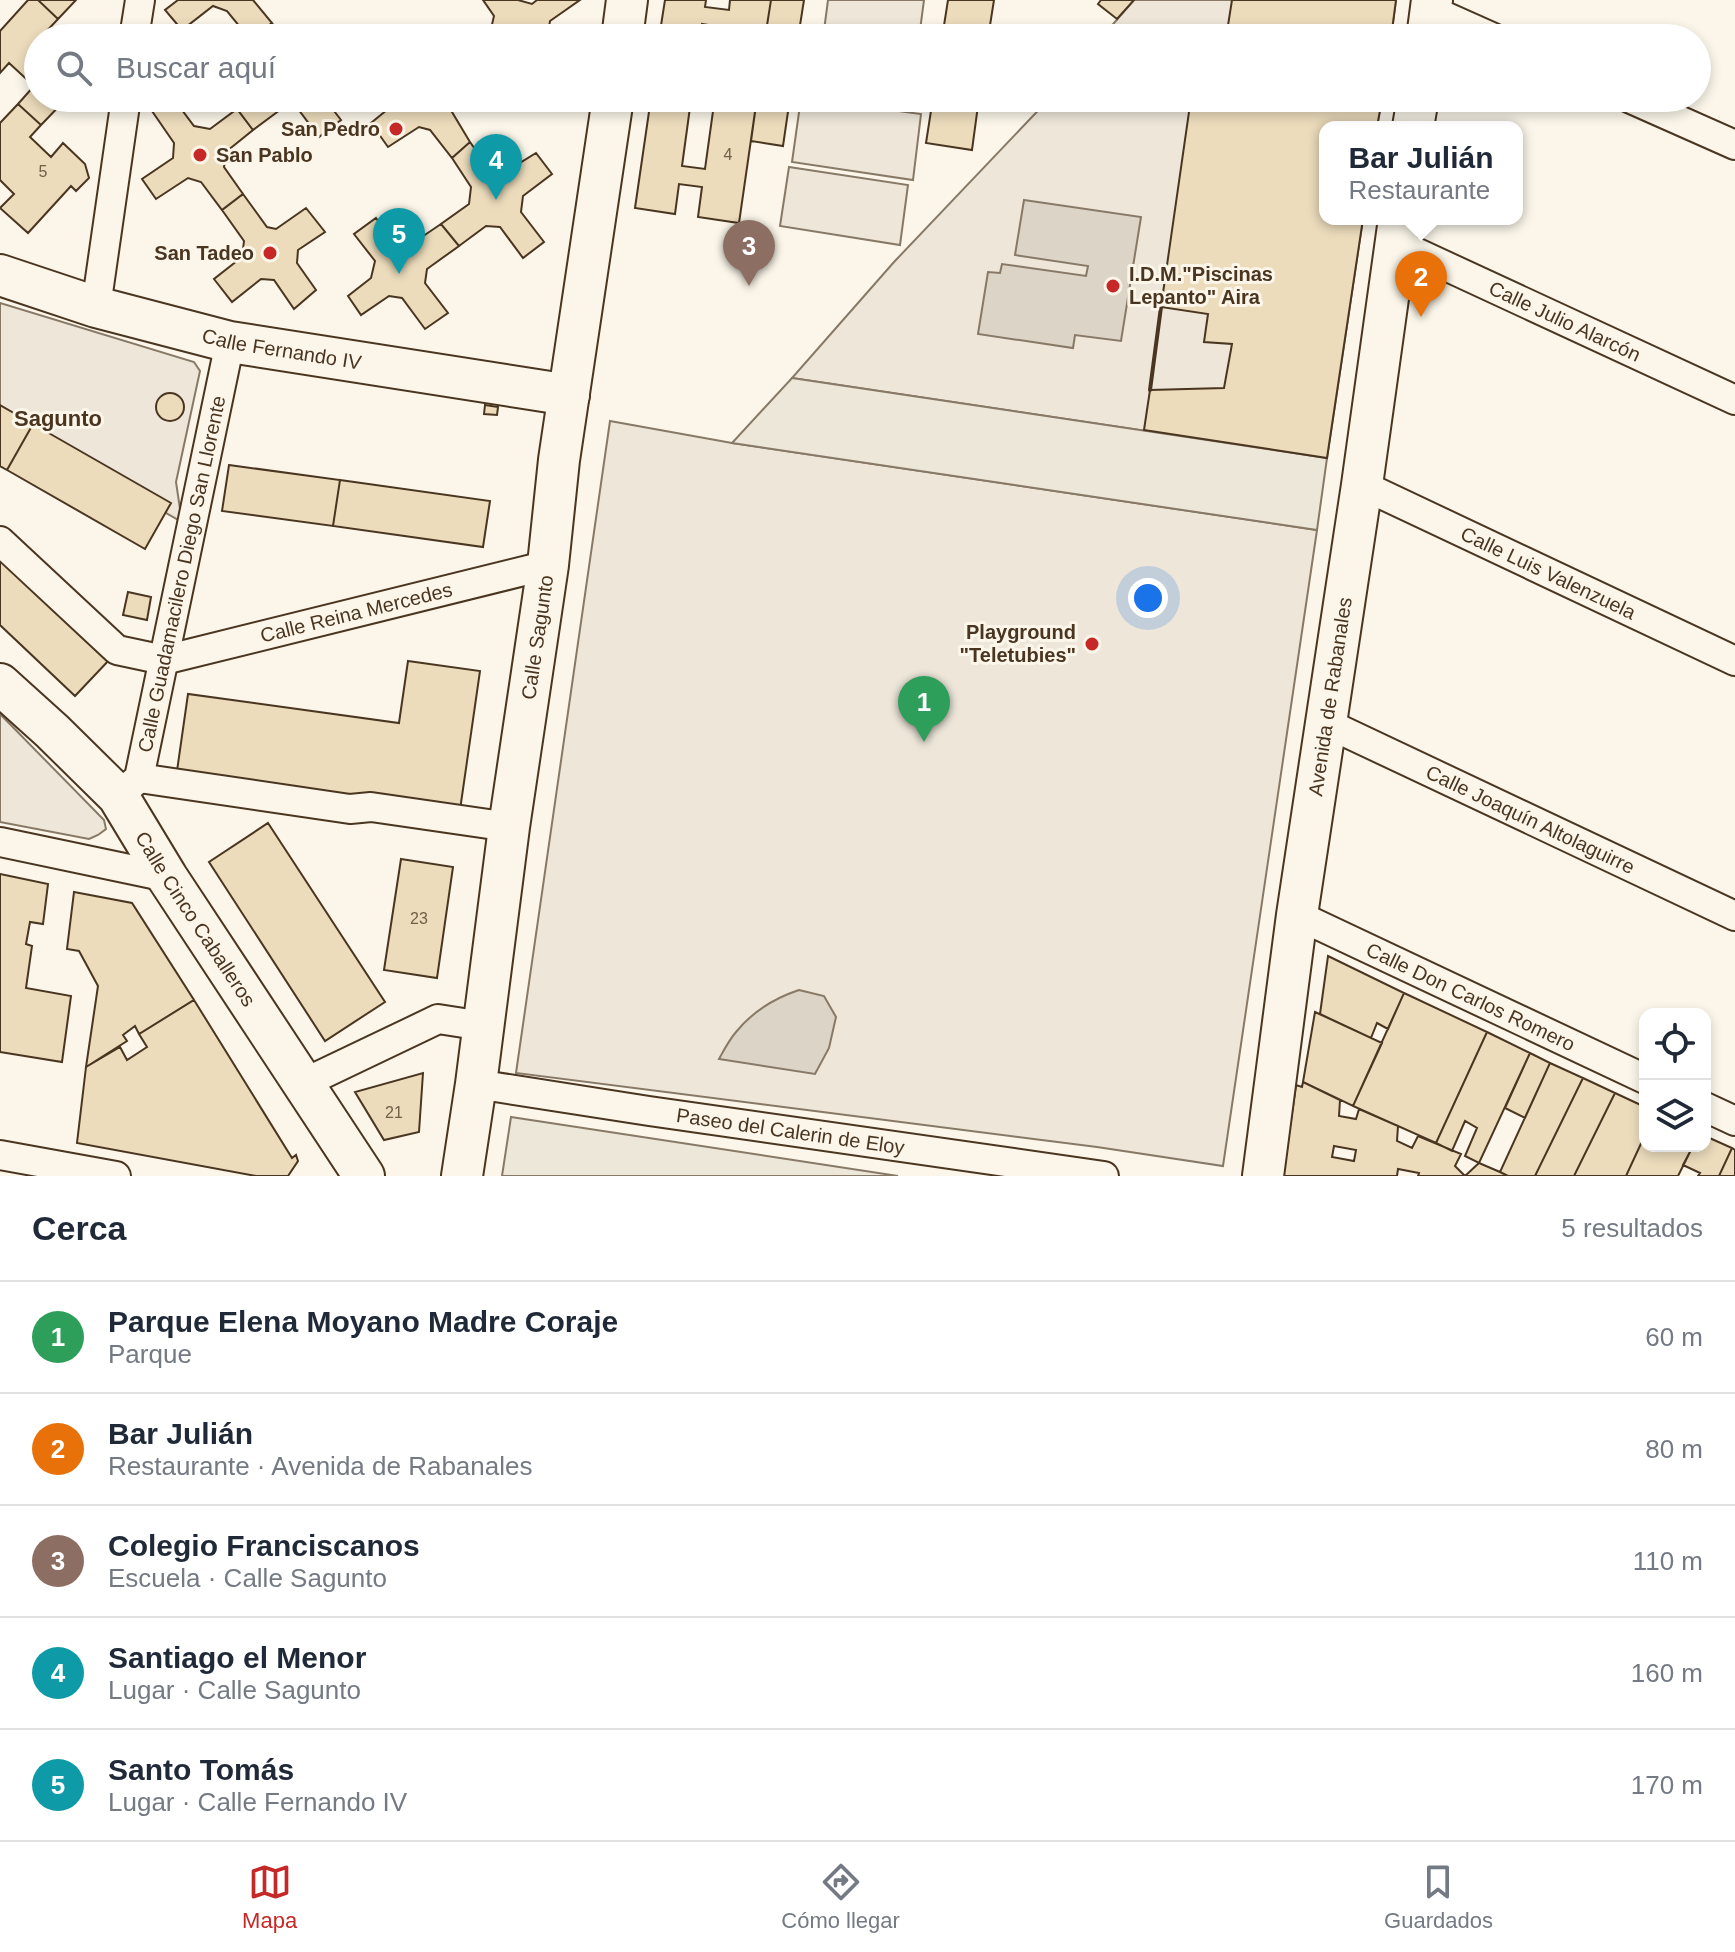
<!DOCTYPE html>
<html lang="es">
<head>
<meta charset="utf-8">
<style>
  :root { --surface:#fff; --page:#f2f2f3; --text:#1f2937; --muted:#747a83; --line:#e0e1e3; --accent:#c62828 }
  body { margin:0; font-family:Helvetica,sans-serif; background:var(--page); color:var(--text) }
  .controls { position:absolute; right:24px; bottom:24px; display:grid; overflow:hidden; border-radius:16px; box-shadow:0 4px 12px #0003 }
  .controls button { width:72px; height:72px; display:grid; place-items:center; padding:0; border:0; border-bottom:2px solid var(--line); background:var(--surface); color:var(--text); font:40px sans-serif }
  .you { position:absolute; left:1148px; top:598px; width:28px; height:28px; margin:-20px; border:6px solid #fff; border-radius:50%; background:#1a73e8; box-shadow:0 0 0 12px #1a73e833 }
  .badge { display:grid; place-items:center; width:52px; height:52px; border-radius:50%; background:var(--accent); color:#fff; font-size:26px; font-weight:700 }
  .pin { position:absolute; translate:-50% -66px; filter:drop-shadow(0 2px 4px #0008) }
  .pin::after { content:''; position:absolute; top:42px; width:28px; height:24px; background:inherit; clip-path:polygon(0 0,100% 0,50% 100%) }
  .popup { position:absolute; left:1319px; top:121px; width:204px; height:104px; box-sizing:border-box; display:grid; place-content:center; border-radius:16px; background:var(--surface); filter:drop-shadow(0 2px 6px #0005); font-size:26px; white-space:nowrap; color:var(--muted) }
  .popup b { font-size:30px; color:var(--text) }
  .popup::after { content:''; position:absolute; left:50%; top:100%; margin-left:-16px; border:16px solid transparent; border-top-color:var(--surface) }
  .list { margin:0; padding:0; list-style:none }
  h2 { display:flex; justify-content:space-between; align-items:center; height:104px; margin:0; padding:0 32px; font-size:34px }
  h2 small { font-size:26px; font-weight:400; color:var(--muted) }
  .list li { display:grid; grid-template-columns:52px 1fr auto; gap:24px; align-items:center; box-sizing:border-box; height:112px; padding:0 32px; border-top:2px solid var(--line) }
  .list b { display:block; font-size:30px; white-space:nowrap }
  .list p { margin:0; font-size:26px; white-space:nowrap; color:var(--muted) }
  .list em { font-size:26px; font-style:normal; color:var(--muted) }
  .icon { flex:none; width:44px; height:44px; fill:none; stroke:currentColor; stroke-width:2; stroke-linecap:round; stroke-linejoin:round }
  .map { position:relative; flex:none; width:1735px; height:1176px; overflow:hidden }
  .search { position:absolute; background:var(--surface); box-shadow:0 4px 12px #0003; left:24px; right:24px; top:24px; height:88px; display:flex; align-items:center; gap:20px; box-sizing:border-box; padding:0 28px; border-radius:44px; color:var(--muted); font-size:30px }
  .sheet { height:664px; background:var(--surface) }
  nav { display:flex; justify-content:space-around; align-items:center; box-sizing:border-box; height:112px; border-top:2px solid var(--line); background:var(--surface); font-size:22px; color:var(--muted) }
  nav a { display:grid; justify-items:center; gap:4px }
  nav .on { color:var(--accent) }
  .map>svg:first-child { display:block }
  .green { fill:#ede6d9; stroke:#887966; stroke-width:2 }
  .parking { fill:#ede7d9; stroke:#887966; stroke-width:2 }
  .water { fill:#dcd4c6; stroke:#887966; stroke-width:2 }
  .building { fill:#ecdcbc; stroke:#4a3520; stroke-width:2; fill-rule:evenodd }
  .lines { fill:none; stroke-linecap:round; stroke-linejoin:round }
  .street-casing { stroke:#4a3520; stroke-width:32 }
  .secondary-casing { stroke:#4a3520; stroke-width:44 }
  .street { stroke:#fbf6e9; stroke-width:28 }
  .secondary { stroke:#fbf6e9; stroke-width:40 }
  .wall { stroke:#4a3520; stroke-width:4 }
  .poi-dot { fill:#c62828; stroke:#fbf6e9; stroke-width:3 }
  .labels { text-anchor:middle; stroke-width:6; stroke-linejoin:round; paint-order:stroke }
  .number-label { font-size:16px; fill:#725f47 }
  .poi-label { font-size:20px; font-weight:bold; fill:#4a3520; stroke:#fbf6e9; text-anchor:end }
  .street-label { font-size:20px; fill:#4a3520; stroke:#fbf6e9 }
  .neighbourhood-label { font-size:22px; font-weight:bold; fill:#4a3520; stroke:#fbf6e9 }
</style>
</head>
<body>
<div class="map">
<svg width="1735" height="1176" viewBox="0 0 1735 1176">
  <rect width="100%" height="100%" fill="#fbf6e9"/>
  <!-- green -->
  <path class="green" d="M828,0H924L919,38H823Z
    M1134,0H1396L1391,38H1101Z
    M801,98L921,114L913,180L792,162Z
    M1050,98H1382L1377,127H1325V219H1363L1327,458L792,378L894,262Z
    M789,167L908,185L900,245L780,226Z
    M0,303L194,362L200,371L176,482L182,522L0,419Z
    M610,421L732,443L1317,530L1223,1166L1097,1147L516,1073Z
    M0,714L104,820L106,829L98,835L89,839L0,822Z"/>
  <!-- parking -->
  <path class="parking" d="M792,378L1327,458L1317,530L732,443Z
    M511,1117L898,1176H502Z"/>
  <!-- water -->
  <path class="water" d="M1104,98H1144C1131,111 1117,110 1104,98Z
    M1024,200L1141,217L1121,341L1075,335L1073,348L978,334L988,272L1000,273L1002,264L1086,276L1088,266L1015,255Z
    M799,990L824,996L836,1017L829,1048L815,1074L719,1059C724,1050 729,1040 736,1032C753,1011 775,998 799,990Z"/>
  <!-- building -->
  <path class="building" d="M28,0H38L58,19L44,34L49,38H38V98H67L41,125L18,104L34,86L9,63L0,73V31Z
    M38,0H76L58,19Z
    M178,0H253L272,23L249,38L227,11L213,6L182,30L165,10Z
    M483,0H518L532,4L537,0H580L550,21L547,38H483L490,33L494,16Z
    M665,0H706L705,7L729,10L730,0H771L765,38H724L726,28L702,24L700,38H659Z
    M771,0H804L798,38H765Z
    M948,0H994L988,38H942Z
    M1101,0H1134L1117,19L1098,4Z
    M1232,0H1396L1391,38H1226Z
    M272,23L283,38H251Z
    M169,98H173L194,126L210,129L237,109L253,130L227,151L224,167L243,194L222,210L201,182L188,178L156,199L142,179L173,158L174,143L152,111Z
    M253,98H324L341,120L319,137L298,109L284,107L253,130L237,109Z
    M395,98H454L452,112L470,142L452,158L430,130L419,127L388,147L371,123L393,105Z
    M651,98H757L739,223L698,217L702,187L679,184L675,214L635,208ZM691,100L714,104L705,169L682,166Z
    M757,98H790L783,146L751,141Z
    M933,98H979L972,150L926,143Z
    M1191,98H1334L1381,105L1377,127H1325V219H1363L1327,458L1144,430L1150,390L1224,388L1232,344L1204,342L1208,314L1161,307Z
    M18,104L41,125L30,137L51,157L63,143L85,164L89,178L76,191L71,186L28,233L0,208L14,194L0,180V123Z
    M470,142L491,172L502,174L536,153L552,174L523,196L521,212L544,242L523,258L500,227L486,226L459,246L441,224L469,204L471,187L452,158Z
    M243,194L267,227L276,229L306,208L325,232L298,250L297,263L316,290L294,309L274,280L261,279L232,302L214,279L242,257L244,241L222,210Z
    M376,218L393,242L407,247L441,224L459,246L427,269L425,283L448,313L425,329L402,298L389,296L361,315L348,296L371,278L375,261L354,234Z
    M156 407a14 14 0 1 1 28 0a14 14 0 1 1-28 0Z
    M0,405L33,424L7,470L0,466Z
    M485,405L498,407L497,415L484,414Z
    M33,424L171,503L145,549L7,470Z
    M229,465L340,480L333,526L222,511Z
    M340,480L490,501L483,547L333,526Z
    M0,552L111,658L75,696L0,625Z
    M128,592L151,597L147,620L123,615Z
    M408,661L480,671L460,810L177,771L188,694L399,723Z
    M268,823L385,1002L325,1041L209,862Z
    M401,859L453,867L437,978L384,970Z
    M0,874L48,884L43,924L30,922L26,944L32,946L26,988L71,996L62,1062L0,1052Z
    M74,892L132,903L194,1000L139,1034L135,1026L123,1035L127,1041L86,1067L98,986L79,951L67,949Z
    M1328,956L1404,993L1388,1029L1377,1023L1371,1038L1320,1014Z
    M1404,993L1487,1032L1436,1143L1353,1106Z
    M194,1000L292,1158L296,1155L298,1161L288,1176H256L77,1143L86,1067L120,1047L127,1060L147,1047L139,1034Z
    M1315,1012L1382,1043L1353,1106L1303,1082Z
    M1487,1032L1530,1053L1479,1163L1465,1156L1477,1128L1465,1121L1452,1151L1436,1143Z
    M1530,1053L1550,1063L1525,1118L1505,1108Z
    M1550,1063L1583,1078L1535,1176H1508L1500,1172Z
    M423,1073L419,1132L384,1140L355,1092Z
    M1583,1078L1615,1093L1574,1176H1535Z
    M1303,1082L1340,1100L1339,1116L1356,1119L1359,1109L1398,1126L1397,1141L1412,1148L1418,1136L1461,1154L1455,1166L1465,1176H1418L1419,1173L1398,1169L1397,1176H1283L1296,1085L1302,1087ZM1334,1146L1356,1150L1354,1161L1332,1157Z
    M1615,1093L1645,1107V1135L1626,1176H1574Z
    M1645,1135V1146H1693L1678,1176H1626Z
    M1705,1136L1732,1148L1719,1176H1698L1700,1173L1683,1165L1693,1146H1705Z
    M1732,1148L1735,1150V1176H1719Z
    M1479,1163L1500,1172L1508,1176H1465Z"/>
  <g class="lines">
    <!-- street casing -->
    <g class="street-casing">
      <g id="street">
        <path d="M1431,10L1494,38"/>
        <path d="M134,38L140,0"/>
        <path d="M1629,98L1735,145"/>
        <path id="s1" d="M1396,243L1735,400"/>
        <path d="M96,307L126,98"/>
        <path id="s2" d="M1362,485L1735,661"/>
        <path id="s3" d="M0,541L117,650L164,660L548,565"/>
        <path id="s4" d="M1326,723L1735,916"/>
        <path d="M139,778L350,809L371,807L509,827"/>
        <path id="s5" d="M118,796L139,778L230,342"/>
        <path d="M0,842L167,877"/>
        <path id="s6" d="M1297,915L1645,1079"/>
        <path d="M302,1084L438,1019L483,1026"/>
        <path id="s7" d="M476,1084L649,1111L1104,1176"/>
        <path d="M1705,1107L1735,1121"/>
        <path d="M0,1155L116,1176"/>
      </g>
    </g>
    <!-- secondary casing -->
    <g class="secondary-casing">
      <g id="secondary">
        <path d="M622,38L627,0"/>
        <path d="M1427,38L1432,0"/>
        <path d="M1413,127L1418,98"/>
        <path id="s8" d="M0,275L96,307L230,342L569,395"/>
        <path id="s9" d="M0,684L52,731L118,796L167,877L364,1176"/>
        <path id="s10" d="M462,1176L476,1084L509,827L548,565L559,460L613,98"/>
        <path id="s11" d="M1263,1176L1297,915L1362,485L1399,219"/>
      </g>
    </g>
    <!-- street -->
    <use href="#street" class="street"/>
    <!-- secondary -->
    <use href="#secondary" class="secondary"/>
    <!-- wall -->
    <path class="wall" d="M1150,390L1161,307"/>
  </g>
  <!-- markers -->
  <g class="poi-dot">
    <circle cx="396" cy="129" r="8"/>
    <circle cx="200" cy="155" r="8"/>
    <circle cx="270" cy="253" r="8"/>
    <circle cx="1113" cy="286" r="8"/>
    <circle cx="1092" cy="644" r="8"/>
  </g>
  <g class="labels">
    <!-- number labels -->
    <g class="number-label">
      <text x="728" y="160">4</text>
      <text x="43" y="177">5</text>
      <text x="419" y="924">23</text>
      <text x="394" y="1118">21</text>
    </g>
    <!-- poi labels -->
    <g class="poi-label">
      <text x="380" y="136">San Pedro</text>
      <text x="216" y="162" text-anchor="start">San Pablo</text>
      <text x="254" y="260">San Tadeo</text>
      <text x="1129" y="281" text-anchor="start">I.D.M."Piscinas<tspan x="1129" dy="23">Lepanto" Aira</tspan></text>
      <text x="1076" y="639">Playground<tspan x="1076" dy="23">"Teletubies"</tspan></text>
    </g>
    <!-- street labels -->
    <g class="street-label">
      <text dy="7" stroke="none"><textPath href="#s1" startOffset="186">Calle Julio Alarcón</textPath></text>
      <text dy="7" stroke="none"><textPath href="#s8" startOffset="292">Calle Fernando IV</textPath></text>
      <text dy="7" stroke="none"><textPath href="#s5" startOffset="236">Calle Guadamacilero Diego San Llorente</textPath></text>
      <text dy="7" stroke="none"><textPath href="#s2" startOffset="206">Calle Luis Valenzuela</textPath></text>
      <text dy="7" stroke="none"><textPath href="#s3" startOffset="406">Calle Reina Mercedes</textPath></text>
      <text dy="7" stroke="none"><textPath href="#s10" startOffset="544">Calle Sagunto</textPath></text>
      <text dy="7" stroke="none"><textPath href="#s11" startOffset="484">Avenida de Rabanales</textPath></text>
      <text dy="7" stroke="none"><textPath href="#s4" startOffset="226">Calle Joaquín Altolaguirre</textPath></text>
      <text dy="7" stroke="none"><textPath href="#s9" startOffset="308">Calle Cinco Caballeros</textPath></text>
      <text dy="7" stroke="none"><textPath href="#s6" startOffset="192">Calle Don Carlos Romero</textPath></text>
      <text dy="7" stroke="none"><textPath href="#s7" startOffset="318">Paseo del Calerin de Eloy</textPath></text>
    </g>
    <!-- neighbourhood labels -->
    <g class="neighbourhood-label">
      <text x="58" y="426">Sagunto</text>
    </g>
  </g>
</svg>
<div class="controls">
<button><svg class="icon" aria-label="locate" viewBox="0 0 24 24"><circle cx="12" cy="12" r="6"/><path d="M12 2v4M12 18v4M2 12h4M18 12h4"/></svg></button>
<button><svg class="icon" aria-label="layers" viewBox="0 0 24 24"><path d="M12 4l9 5-9 5-9-5zM3 14l9 5 9-5"/></svg></button>
</div>
<div class="you"></div>
<div class="pin badge" style="left:924px;top:742px;background:#2e9e5b">1</div>
<div class="pin badge" style="left:1421px;top:317px;background:#e8710a">2</div>
<div class="popup"><b>Bar Julián</b>Restaurante</div>
<div class="pin badge" style="left:749px;top:286px;background:#8d6e63">3</div>
<div class="pin badge" style="left:496px;top:200px;background:#0f9aa8">4</div>
<div class="pin badge" style="left:399px;top:274px;background:#0f9aa8">5</div>
<div class="search"><svg class="icon" aria-label="search" viewBox="0 0 24 24"><circle cx="10" cy="10" r="6"/><path d="M15 15l6 6"/></svg>Buscar aquí</div>
</div>
<section class="sheet">
<h2>Cerca<small>5 resultados</small></h2>
<ul class="list">
<li><span class="badge" style="background:#2e9e5b">1</span><div><b>Parque Elena Moyano Madre Coraje</b><p>Parque</p></div><em>60 m</em></li>
<li><span class="badge" style="background:#e8710a">2</span><div><b>Bar Julián</b><p>Restaurante · Avenida de Rabanales</p></div><em>80 m</em></li>
<li><span class="badge" style="background:#8d6e63">3</span><div><b>Colegio Franciscanos</b><p>Escuela · Calle Sagunto</p></div><em>110 m</em></li>
<li><span class="badge" style="background:#0f9aa8">4</span><div><b>Santiago el Menor</b><p>Lugar · Calle Sagunto</p></div><em>160 m</em></li>
<li><span class="badge" style="background:#0f9aa8">5</span><div><b>Santo Tomás</b><p>Lugar · Calle Fernando IV</p></div><em>170 m</em></li>
</ul>
</section>
<nav>
<a class="on"><svg class="icon" aria-label="map" viewBox="0 0 24 24"><path d="M3 6l6-2 6 2 6-2v14l-6 2-6-2-6 2zM9 4v14M15 6v14"/></svg>Mapa</a>
<a><svg class="icon" aria-label="directions" viewBox="0 0 24 24"><path d="M12 3l9 9-9 9-9-9zM9 14v-3h6M13 9l2 2-2 2"/></svg>Cómo llegar</a>
<a><svg class="icon" aria-label="saved" viewBox="0 0 24 24"><path d="M7 4h10v16l-5-4-5 4z"/></svg>Guardados</a>
</nav>
</body>
</html>
